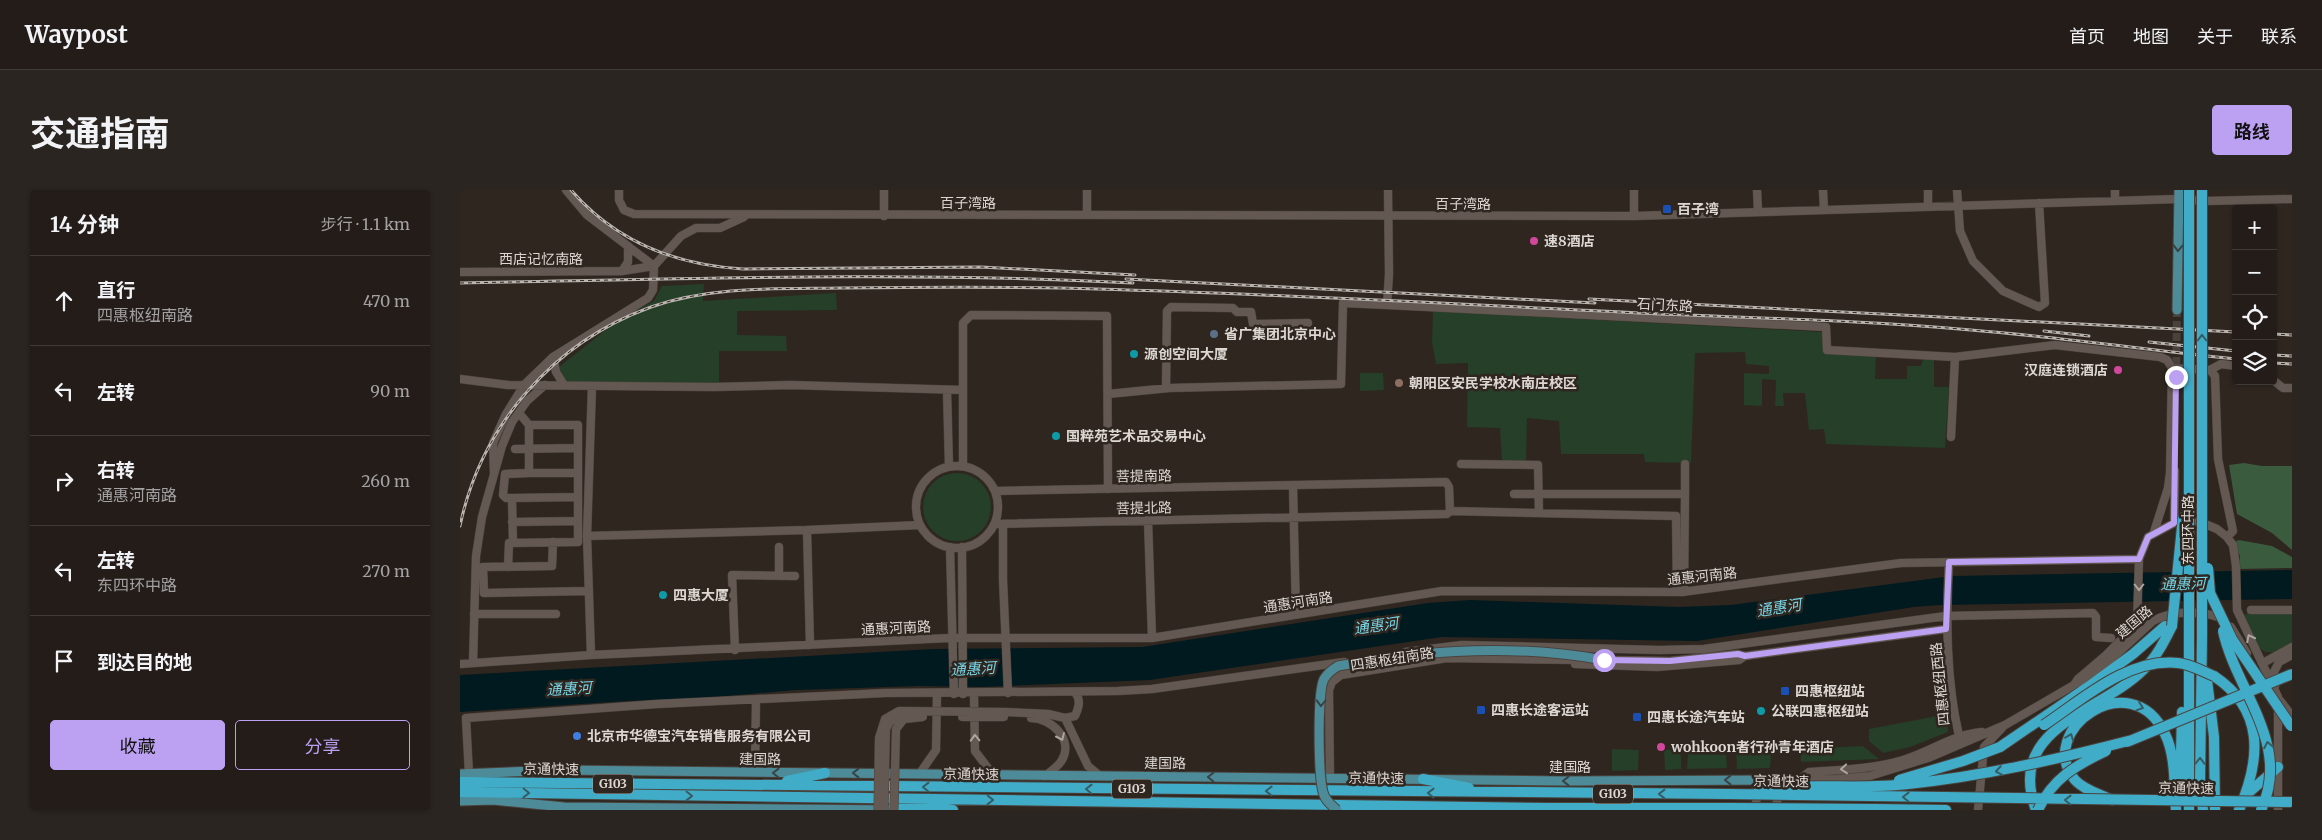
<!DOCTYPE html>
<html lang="zh">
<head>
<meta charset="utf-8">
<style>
  :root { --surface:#231c18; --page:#2b2521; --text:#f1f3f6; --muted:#a3a1a2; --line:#403a37; --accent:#bca0f2 }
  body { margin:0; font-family:Merriweather,"Noto Sans SC",serif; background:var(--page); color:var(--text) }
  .controls { position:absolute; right:15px; top:15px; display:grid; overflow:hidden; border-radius:5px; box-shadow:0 1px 4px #0004 }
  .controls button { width:45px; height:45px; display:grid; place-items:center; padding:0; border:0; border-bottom:1px solid var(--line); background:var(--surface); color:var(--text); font:25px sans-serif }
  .stop { position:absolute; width:15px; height:15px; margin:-11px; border:4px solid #bca0f2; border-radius:50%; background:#fff }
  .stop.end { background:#bca0f2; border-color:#fff; box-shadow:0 1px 5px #0008 }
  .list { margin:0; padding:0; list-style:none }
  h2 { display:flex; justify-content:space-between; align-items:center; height:65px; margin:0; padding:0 20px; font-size:21px }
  h2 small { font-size:16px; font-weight:400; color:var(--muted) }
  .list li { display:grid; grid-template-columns:32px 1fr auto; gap:15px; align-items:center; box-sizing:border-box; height:90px; padding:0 20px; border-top:1px solid var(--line) }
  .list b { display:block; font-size:19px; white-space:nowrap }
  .list p { margin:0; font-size:16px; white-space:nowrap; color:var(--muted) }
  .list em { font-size:16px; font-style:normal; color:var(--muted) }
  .actions { display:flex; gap:10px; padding:15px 20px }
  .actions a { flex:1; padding:11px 0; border:1px solid var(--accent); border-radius:5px; text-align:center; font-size:18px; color:var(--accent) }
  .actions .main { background:var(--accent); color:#111 }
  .icon { flex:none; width:28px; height:28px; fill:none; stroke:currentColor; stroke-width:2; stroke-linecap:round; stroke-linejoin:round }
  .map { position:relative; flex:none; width:1832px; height:620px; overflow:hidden; border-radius:5px }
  header { display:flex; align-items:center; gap:30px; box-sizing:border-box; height:70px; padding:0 25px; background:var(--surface); border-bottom:1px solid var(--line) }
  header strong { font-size:24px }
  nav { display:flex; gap:28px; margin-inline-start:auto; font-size:18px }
  .intro { display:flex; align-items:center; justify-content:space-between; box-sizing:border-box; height:120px; padding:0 30px }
  h1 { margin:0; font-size:35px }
  .button { padding:12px 22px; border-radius:5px; background:var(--accent); color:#111; font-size:18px; font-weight:700 }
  main { display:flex; gap:30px; padding:0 30px }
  aside { flex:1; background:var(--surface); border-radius:5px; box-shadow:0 1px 4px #0004 }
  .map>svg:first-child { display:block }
  .green { fill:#253f28 }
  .forest { fill:#3a5b3e }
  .water { fill:#001a1f }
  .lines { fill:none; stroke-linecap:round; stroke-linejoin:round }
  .minor-tunnel { stroke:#49413b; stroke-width:8; stroke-dasharray:8 4; stroke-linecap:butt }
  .minor-casing { stroke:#4a433d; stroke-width:9 }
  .major-casing { stroke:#4a433d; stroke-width:11 }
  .highway-casing { stroke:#4a433d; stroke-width:12 }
  .minor { stroke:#645952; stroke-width:8 }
  .major { stroke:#4e8b99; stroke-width:9 }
  .highway { stroke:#40acc8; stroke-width:10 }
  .rail-casing { stroke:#bab4af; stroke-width:3 }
  .rail { stroke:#2f2620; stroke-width:1; stroke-dasharray:4; stroke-linecap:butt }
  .minor-bridge-casing { stroke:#4a433d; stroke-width:9; stroke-linecap:butt }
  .major-bridge-casing { stroke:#4a433d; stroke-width:11; stroke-linecap:butt }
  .highway-bridge-casing { stroke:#4a433d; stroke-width:12; stroke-linecap:butt }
  .minor-bridge { stroke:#645952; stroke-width:8 }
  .major-bridge { stroke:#4e8b99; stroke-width:9 }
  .highway-bridge { stroke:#40acc8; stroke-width:10 }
  .oneway { stroke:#384444 }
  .oneway2 { stroke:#365c63 }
  .oneway3 { stroke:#ada59f }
  .route { stroke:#bca0f2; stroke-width:6 }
  .transit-dot { fill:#1a4fb4; stroke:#2f2620; stroke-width:2 }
  .hotel-dot { fill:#d1479c; stroke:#2f2620; stroke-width:2 }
  .service-dot { fill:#5c6f8a; stroke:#2f2620; stroke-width:2 }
  .culture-dot { fill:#0f9aa8; stroke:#2f2620; stroke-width:2 }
  .education-dot { fill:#8d6e63; stroke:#2f2620; stroke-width:2 }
  .shop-dot { fill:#3f7fe0; stroke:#2f2620; stroke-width:2 }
  .labels { text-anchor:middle; stroke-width:5; stroke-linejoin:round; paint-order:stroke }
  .shield { fill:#2f2620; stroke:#a9a29d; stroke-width:1 }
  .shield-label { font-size:12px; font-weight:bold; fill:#ddd7d2 }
  .street-label { font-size:14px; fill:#ddd7d2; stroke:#2f2620 }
  .poi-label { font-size:14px; font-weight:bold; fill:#ddd7d2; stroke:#2f2620; text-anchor:start }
  .water-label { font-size:15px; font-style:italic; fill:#77d5e6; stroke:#2f2620 }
</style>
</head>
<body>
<header>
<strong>Waypost</strong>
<nav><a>首页</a><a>地图</a><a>关于</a><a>联系</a></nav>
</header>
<div class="intro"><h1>交通指南</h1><a class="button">路线</a></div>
<main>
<aside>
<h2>14 分钟<small>步行 · 1.1 km</small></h2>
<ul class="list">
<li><svg class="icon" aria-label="ahead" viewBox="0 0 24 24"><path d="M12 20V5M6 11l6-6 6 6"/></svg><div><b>直行</b><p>四惠枢纽南路</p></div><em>470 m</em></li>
<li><svg class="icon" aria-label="left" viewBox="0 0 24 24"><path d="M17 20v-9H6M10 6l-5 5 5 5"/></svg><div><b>左转</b></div><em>90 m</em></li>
<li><svg class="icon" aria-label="right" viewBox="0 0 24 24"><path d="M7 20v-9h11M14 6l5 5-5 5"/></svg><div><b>右转</b><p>通惠河南路</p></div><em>260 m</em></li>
<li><svg class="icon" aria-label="left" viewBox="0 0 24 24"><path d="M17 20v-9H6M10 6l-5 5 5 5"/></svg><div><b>左转</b><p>东四环中路</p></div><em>270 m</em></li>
<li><svg class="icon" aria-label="arrive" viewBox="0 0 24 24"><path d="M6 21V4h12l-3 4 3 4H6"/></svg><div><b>到达目的地</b></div></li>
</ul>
<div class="actions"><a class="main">收藏</a><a>分享</a></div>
</aside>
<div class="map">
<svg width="1832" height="620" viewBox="0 0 1832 620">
  <rect width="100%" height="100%" fill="#2f2620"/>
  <!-- green -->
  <path class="green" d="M244,94L243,111L376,103L377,120L277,121V145L326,146L327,161H259V193H105L99,177L157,131L194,111L202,96Z
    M973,121L1363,142L1365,162L1416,166L1415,189H1447V176H1461L1463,169L1474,170V197H1489L1485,258L1366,254L1364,239L1349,240L1345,203H1323L1324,216H1315L1316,190L1302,189V216L1284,215V183L1309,184V176L1286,174L1285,162L1235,163L1231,273L1185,272L1184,264H1101L1099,231L1067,228L1066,271H1042L1040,238L1007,237L1008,173L976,174L972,152Z
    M900,183H923L924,200L900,201Z
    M463 317a34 34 0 1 1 68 0a34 34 0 1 1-68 0Z
    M1787,423H1832V455C1797,474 1798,454 1784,426Z
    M1486,509L1488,542L1450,557L1423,563L1409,551V539L1477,526Z
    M1403,556L1419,569L1341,572L1340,559Z
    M1307,558L1311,565L1310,578L1277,579L1276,559Z
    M1152,559L1179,560L1178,580L1152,581Z
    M1223,559L1221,564V579L1205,580L1204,560Z
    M1228,564L1266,565L1267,578L1227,579Z"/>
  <!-- forest -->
  <path class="forest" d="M1784,273L1802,276H1832V360L1812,343L1777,324L1769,275Z
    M1779,350L1812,356L1832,367V378L1779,379L1780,366L1774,352Z"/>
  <!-- water -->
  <path class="water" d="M1832,380V409L1480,415L1454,417L1237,451L982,447L690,490L523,497L458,496L336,500L243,508L167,511L0,522V485L474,459L682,457L968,413L1010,410L1219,417L1271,415L1492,386Z"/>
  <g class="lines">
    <!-- minor-tunnel -->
    <path class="minor-tunnel" d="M1716,187L1717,120"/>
    <!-- minor casing -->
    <g class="minor-casing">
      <path id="minor" d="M159,0V10L164,20L174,24L1174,26L1718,9L1745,11L1832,9
        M928,0L929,84L927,115L1366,137L1367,160L1495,167L1491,247
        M1174,0V26
        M1297,0L1298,22
        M1363,0L1364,20
        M1497,0L1500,41L1513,71L1543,101L1579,117L1585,113L1579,13
        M1655,11V0
        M1468,17V0
        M627,24V0
        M424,26V0
        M162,81L168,72V56
        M0,82L162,81L194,76L221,46L236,38H260L284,27
        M93,167L96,182L104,195
        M1495,167L1595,155L1700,167L1707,170L1712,178L1710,283L1708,298L1694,342
        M1712,178L1750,180L1761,174L1776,176
        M1750,180L1755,186L1758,269L1773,341L1767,347
        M0,189L48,195L254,197L330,195L503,200
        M1813,190L1823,198H1832
        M706,198L707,121L711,117L773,118L777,122H791L793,134L848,133
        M487,200L489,277
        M648,204L709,198L881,194L883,113L927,115
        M59,223L69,235V283H118V235H69
        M55,259L118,258
        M1001,274L1078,275L1079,323
        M1225,274V304
        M503,276V133L511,125L647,126L648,299
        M456 317a41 41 0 1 1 82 0a41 41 0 1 1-82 0Z
        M34,283L33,253L46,224L64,195L93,167L188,108L193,100L194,76L127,25L106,0
        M833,296L836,424
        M1054,304H1225L1224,402
        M52,308H46L43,305L45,284L69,283
        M990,321L1216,326L1217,402
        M688,330L692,448
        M52,332L118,331
        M1714,333L1715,281
        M535,334L987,324L990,321L989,297L986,292L535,301
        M543,334V390L548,503
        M347,340L460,335
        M127,346L132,196
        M93,352L92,376L23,377L24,403L129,401
        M53,353L52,308L118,307
        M490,357L494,504
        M502,357L503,504
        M1489,372C1486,430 1486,489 1499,546
        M48,377L49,353L118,352V283
        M319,385V357
        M1791,420H1832
        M14,424H96
        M1771,437L1787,463
        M275,460L272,385L335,386
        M945,462L1002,455L1199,460L1244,459L1486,426L1633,423L1636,427V447L1651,448
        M131,465L127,346L347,340L350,455
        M1138,470L1210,471L1278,464L1285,466L1486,439
        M13,472L16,366L22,327L42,256L52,232L67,211L85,195
        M1803,473L1832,457
        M0,474L131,465L489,448H692L982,401L1222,402L1441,373L1679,369
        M1115,474L1197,477L1279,470L1285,466
        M1618,493L1635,484L1693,431C1712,420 1743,420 1763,429
        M1815,496L1814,482L1819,472L1832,465
        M514,504L515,561L534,586
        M1818,508L1832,526
        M545,522L588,524L605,528L628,576L640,586
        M571,528C591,528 614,549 602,570C598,577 591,581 585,586
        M605,528L615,526C619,517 621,510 615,502
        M295,582L296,510
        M460,583L476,560L477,504
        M9,584L6,528L197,514L425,503L658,501L692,499L884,472
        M870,589L869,500L872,492L881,485L987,468L1122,470
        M1340,589L1349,582C1380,580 1413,579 1443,570C1470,562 1494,544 1522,542
        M1296,620L1297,590
        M1317,620V590L1378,589L1410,586L1468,568L1545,535L1614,495L1618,489L1645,466L1677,434L1679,369L1688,347L1714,333L1738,331L1757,339L1767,347L1773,355L1776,376L1777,420L1818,507V620
        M1518,620L1524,557L1542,538"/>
    </g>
    <!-- major casing -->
    <g class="major-casing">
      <path id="major" d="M1717,120L1719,0
        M0,584L99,580L1102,591L1317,590
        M0,611L33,610L104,617L433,620"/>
    </g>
    <!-- highway casing -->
    <g class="highway-casing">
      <path id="highway" d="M1729,445V620
        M1742,446L1740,593L1743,620
        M1746,482L1754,547L1755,620
        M1754,486C1805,520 1801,569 1779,620
        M1540,557L1628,497L1673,464L1705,436
        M963,589L1009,598
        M327,591L365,583
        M0,592L1268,604
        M0,602L1088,618H1268
        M1787,604L1818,577
        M1720,605L1722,522
        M1652,610C1640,604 1624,600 1615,590C1574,541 1671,472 1705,544C1716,566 1714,596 1716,620
        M434,615L493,620
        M1415,619L1486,620
        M1576,620C1545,537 1640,523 1683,480C1696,468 1704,452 1712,436"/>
    </g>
    <!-- minor -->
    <use href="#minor" class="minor"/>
    <!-- major -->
    <use href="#major" class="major"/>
    <!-- highway -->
    <use href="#highway" class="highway"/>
    <!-- rail casing -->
    <g class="rail-casing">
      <path id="rail" d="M111,0C156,52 216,75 283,79L521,77L675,85
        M666,89L1135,113
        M0,93C225,89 449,81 673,93
        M1129,109L1776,142
        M1584,141L1629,146
        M1813,144L1832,145
        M1689,152L1776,161
        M1813,165L1832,166
        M1813,173L1832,174
        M0,336C21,235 94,152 191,117C251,96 317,99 380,98C466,97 551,96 637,99C817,104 998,114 1178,123C1289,128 1401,130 1511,140C1599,147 1688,160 1776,169"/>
    </g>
    <!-- rail -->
    <use href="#rail" class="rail"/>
    <!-- minor-bridge casing -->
    <g class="minor-bridge-casing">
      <path id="minor-bridge" d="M502,527H544
        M418,620L419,548L425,529L439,521L545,522
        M424,620L426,539L429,533L441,524
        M434,620L436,539L444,529L463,527"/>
    </g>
    <!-- major-bridge casing -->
    <g class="major-bridge-casing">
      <path id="major-bridge" d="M877,620C872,616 866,611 864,605C858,591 857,501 864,489C868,482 873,479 878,476C966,459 1055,454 1144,470"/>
    </g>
    <!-- highway-bridge casing -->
    <g class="highway-bridge-casing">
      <path id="highway-bridge" d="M1742,0V446
        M1748,378L1750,403L1772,449L1831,536
        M1712,436L1723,327
        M1763,441C1776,501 1832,554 1801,620
        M1729,445V0
        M1584,535C1623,509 1667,468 1718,473C1730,474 1742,481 1754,486
        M1667,552L1832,484
        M1439,590L1503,571L1540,557
        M1299,600C1348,592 1398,600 1448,594C1524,586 1598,569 1672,550
        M1268,604L1832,612
        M1268,618L1415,619
        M1578,620C1592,589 1616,575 1646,561"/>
    </g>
    <!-- minor-bridge -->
    <use href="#minor-bridge" class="minor-bridge"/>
    <!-- major-bridge -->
    <use href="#major-bridge" class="major-bridge"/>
    <!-- highway-bridge -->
    <use href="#highway-bridge" class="highway-bridge"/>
  </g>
  <!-- one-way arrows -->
  <defs><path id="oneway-chevron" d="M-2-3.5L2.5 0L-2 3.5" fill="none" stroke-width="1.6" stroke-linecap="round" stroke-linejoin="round" transform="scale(1.25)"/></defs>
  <g class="oneway">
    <use href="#oneway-chevron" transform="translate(1718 58) rotate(91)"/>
    <use href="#oneway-chevron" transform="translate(861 513) rotate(91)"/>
    <use href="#oneway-chevron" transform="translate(316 583) rotate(-179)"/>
    <use href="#oneway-chevron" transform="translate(396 583) rotate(-180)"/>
    <use href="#oneway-chevron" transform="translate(751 587) rotate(-179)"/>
    <use href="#oneway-chevron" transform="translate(1268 590) rotate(180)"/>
    <use href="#oneway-chevron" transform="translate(1106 591) rotate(-180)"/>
  </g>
  <g class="oneway2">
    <use href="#oneway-chevron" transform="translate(1742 148) rotate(-90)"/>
    <use href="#oneway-chevron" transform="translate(1680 517) rotate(19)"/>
    <use href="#oneway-chevron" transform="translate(1610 547) rotate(-69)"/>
    <use href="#oneway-chevron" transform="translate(1808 555) rotate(-101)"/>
    <use href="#oneway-chevron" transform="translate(1740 571) rotate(-89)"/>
    <use href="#oneway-chevron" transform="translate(1539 581) rotate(170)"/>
    <use href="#oneway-chevron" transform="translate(466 597) rotate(-179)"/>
    <use href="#oneway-chevron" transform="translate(629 599) rotate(-179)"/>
    <use href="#oneway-chevron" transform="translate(809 601) rotate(-179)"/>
    <use href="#oneway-chevron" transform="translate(66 603) rotate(1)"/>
    <use href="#oneway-chevron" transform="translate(971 603) rotate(-179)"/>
    <use href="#oneway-chevron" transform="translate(1202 604) rotate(-180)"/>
    <use href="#oneway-chevron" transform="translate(229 606) rotate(1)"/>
    <use href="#oneway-chevron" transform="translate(1446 607) rotate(-179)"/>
    <use href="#oneway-chevron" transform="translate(530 610) rotate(1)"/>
    <use href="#oneway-chevron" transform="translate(1608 610) rotate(-179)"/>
  </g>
  <g class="oneway3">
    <use href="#oneway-chevron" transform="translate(1679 397) rotate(90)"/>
    <use href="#oneway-chevron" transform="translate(1790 448) rotate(-117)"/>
    <use href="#oneway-chevron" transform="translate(601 547) rotate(66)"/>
    <use href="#oneway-chevron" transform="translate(515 548) rotate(-92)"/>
    <use href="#oneway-chevron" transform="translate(1384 579) rotate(175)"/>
  </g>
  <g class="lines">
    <!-- route -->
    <path class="route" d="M1144,470L1210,471L1278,464L1285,466L1486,439L1489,372L1679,369L1688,347L1714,333L1716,187"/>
  </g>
  <!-- markers -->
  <g class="transit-dot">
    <rect x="1202" y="14" width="10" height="10" rx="2.5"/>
    <rect x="1320" y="496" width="10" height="10" rx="2.5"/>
    <rect x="1016" y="515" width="10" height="10" rx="2.5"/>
    <rect x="1172" y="522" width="10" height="10" rx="2.5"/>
  </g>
  <g class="hotel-dot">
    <circle cx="1074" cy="51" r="5"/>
    <circle cx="1658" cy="180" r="5"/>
    <circle cx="1201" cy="557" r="5"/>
  </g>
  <circle class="service-dot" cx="754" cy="144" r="5"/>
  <g class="culture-dot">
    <circle cx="674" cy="164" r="5"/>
    <circle cx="596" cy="246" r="5"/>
    <circle cx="203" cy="405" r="5"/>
    <circle cx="1301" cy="521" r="5"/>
  </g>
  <circle class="education-dot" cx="939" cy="193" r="5"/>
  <circle class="shop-dot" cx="117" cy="546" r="5"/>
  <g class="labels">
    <!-- shield labels -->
    <g class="shield">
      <rect x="133" y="584.5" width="40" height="19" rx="4"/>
      <rect x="652" y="589.5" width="40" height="19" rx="4"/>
      <rect x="1133" y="594.5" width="40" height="19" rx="4"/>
    </g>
    <g class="shield-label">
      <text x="153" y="598">G103</text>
      <text x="672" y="603">G103</text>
      <text x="1153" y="608">G103</text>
    </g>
    <!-- street labels -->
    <g class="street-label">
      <text x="508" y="18">百子湾路</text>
      <text x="1003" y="19">百子湾路</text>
      <text x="81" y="74">西店记忆南路</text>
      <text transform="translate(1205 115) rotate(3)" y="5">石门东路</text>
      <text transform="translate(684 286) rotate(-1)" y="5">菩提南路</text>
      <text transform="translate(684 318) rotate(-1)" y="5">菩提北路</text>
      <text transform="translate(1728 340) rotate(-90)" y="5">东四环中路</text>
      <text transform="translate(1242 386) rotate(-6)" y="5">通惠河南路</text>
      <text transform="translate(838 412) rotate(-9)" y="5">通惠河南路</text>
      <text transform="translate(1674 432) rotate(-40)" y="5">建国路</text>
      <text transform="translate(436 438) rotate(-3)" y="5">通惠河南路</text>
      <text transform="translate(932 469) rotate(-9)" y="5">四惠枢纽南路</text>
      <text transform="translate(1480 494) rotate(-96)" y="5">四惠枢纽西路</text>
      <text transform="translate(300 569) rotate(1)" y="5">建国路</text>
      <text transform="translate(705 573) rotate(1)" y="5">建国路</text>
      <text x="1110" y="582">建国路</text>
      <text transform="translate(91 579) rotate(1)" y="5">京通快速</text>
      <text transform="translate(511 584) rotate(1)" y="5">京通快速</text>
      <text transform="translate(916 588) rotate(1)" y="5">京通快速</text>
      <text transform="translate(1321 591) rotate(1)" y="5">京通快速</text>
      <text transform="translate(1726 598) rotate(1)" y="5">京通快速</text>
    </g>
    <!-- poi labels -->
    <g class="poi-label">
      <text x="1217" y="24">百子湾</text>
      <text x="1084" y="56">速8酒店</text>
      <text x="764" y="149">省广集团北京中心</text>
      <text x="684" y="169">源创空间大厦</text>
      <text x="1648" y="185" text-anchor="end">汉庭连锁酒店</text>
      <text x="949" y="198">朝阳区安民学校水南庄校区</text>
      <text x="606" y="251">国粹苑艺术品交易中心</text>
      <text x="213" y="410">四惠大厦</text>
      <text x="1335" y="506">四惠枢纽站</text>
      <text x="1031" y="525">四惠长途客运站</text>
      <text x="1311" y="526">公联四惠枢纽站</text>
      <text x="1187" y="532">四惠长途汽车站</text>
      <text x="127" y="551">北京市华德宝汽车销售服务有限公司</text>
      <text x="1211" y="562">wohkoon者行孙青年酒店</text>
    </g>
    <!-- water labels -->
    <g class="water-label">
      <text transform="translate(1723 394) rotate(-1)" y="5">通惠河</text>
      <text transform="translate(1319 418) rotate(-9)" y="5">通惠河</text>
      <text transform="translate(916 436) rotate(-8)" y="5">通惠河</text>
      <text transform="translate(513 479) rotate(-3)" y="5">通惠河</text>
      <text transform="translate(109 499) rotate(-3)" y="5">通惠河</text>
    </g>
  </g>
</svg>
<div class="controls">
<button>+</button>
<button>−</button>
<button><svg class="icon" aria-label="locate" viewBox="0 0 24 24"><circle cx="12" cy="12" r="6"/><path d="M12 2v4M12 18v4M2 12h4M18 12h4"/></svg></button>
<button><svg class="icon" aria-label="layers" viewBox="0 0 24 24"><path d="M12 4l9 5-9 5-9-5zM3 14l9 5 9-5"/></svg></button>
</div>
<div class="stop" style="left:1144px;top:470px"></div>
<div class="stop end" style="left:1716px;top:187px"></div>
</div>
</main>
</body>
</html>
